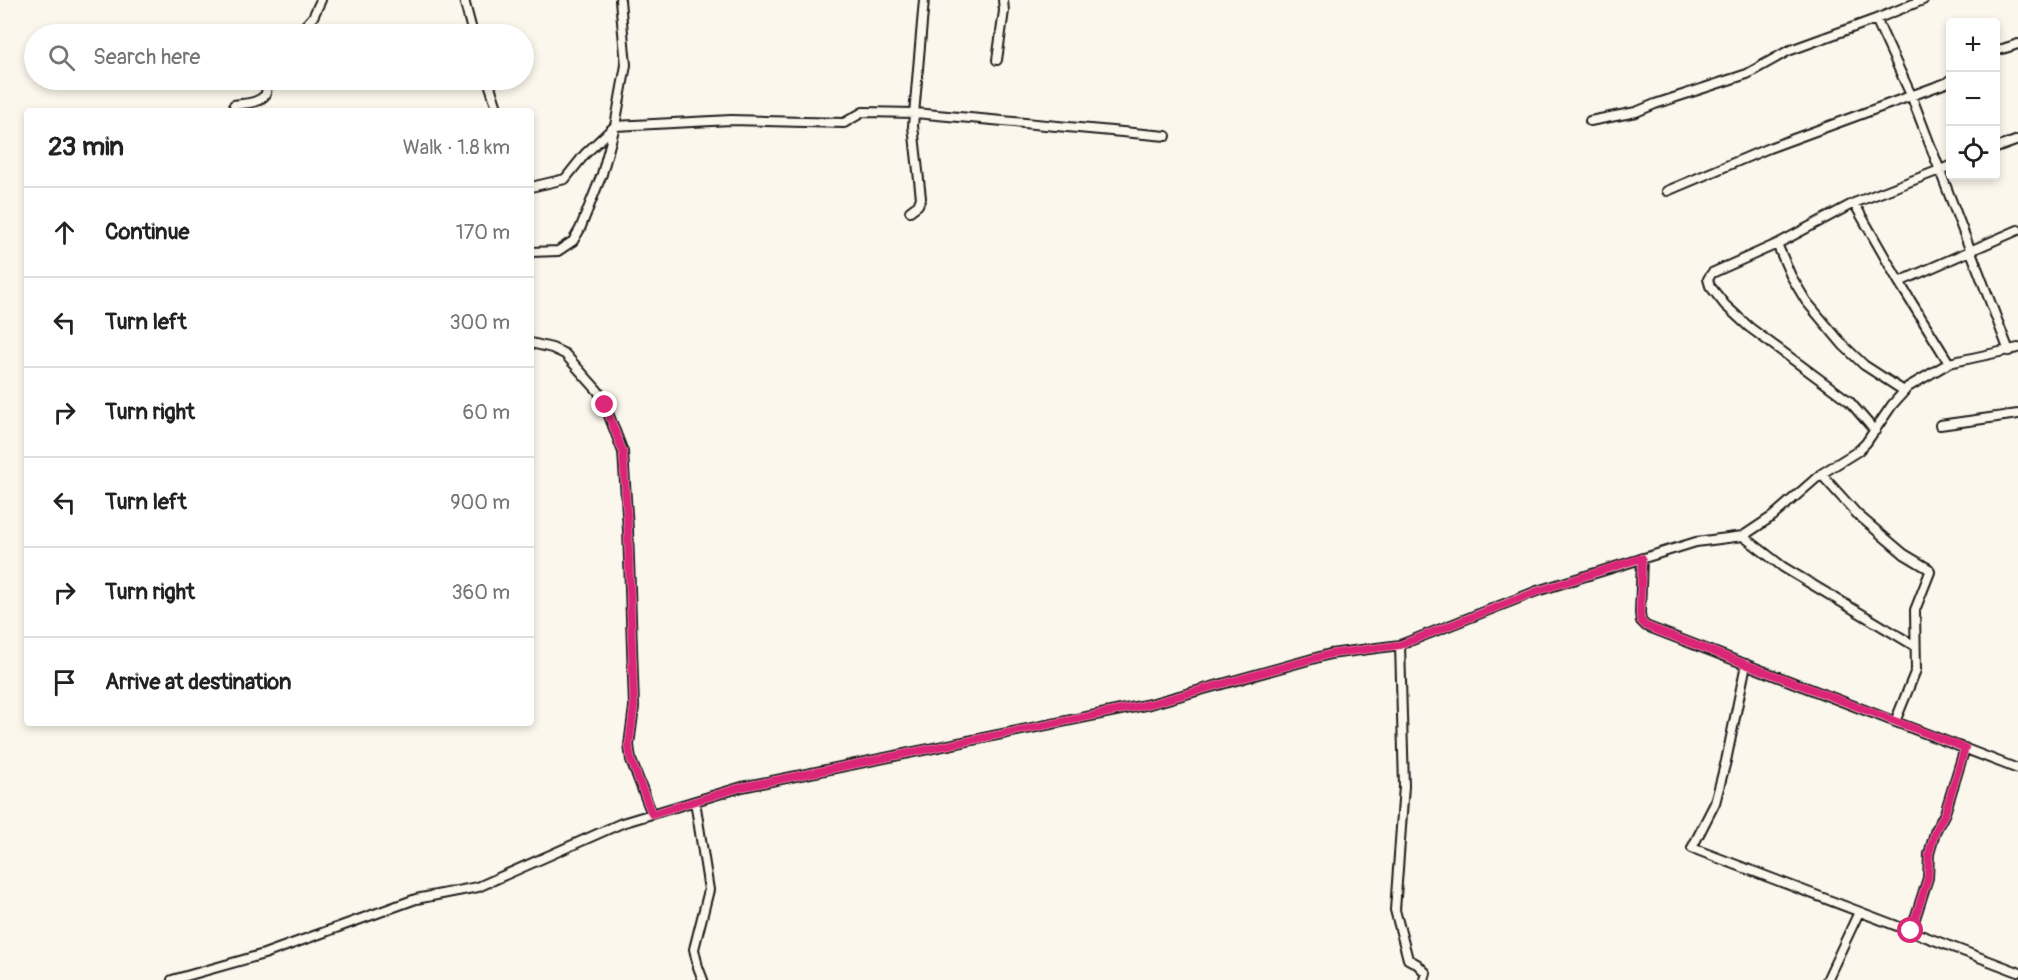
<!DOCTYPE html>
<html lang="en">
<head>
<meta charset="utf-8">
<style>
  :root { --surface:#fff; --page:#f2f2f2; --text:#222; --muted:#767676; --line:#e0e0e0 }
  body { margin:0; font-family:Pangolin,sans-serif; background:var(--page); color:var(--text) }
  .controls { position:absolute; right:18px; top:18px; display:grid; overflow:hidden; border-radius:6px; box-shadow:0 3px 9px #0003 }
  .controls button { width:54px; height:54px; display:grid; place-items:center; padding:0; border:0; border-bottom:2px solid var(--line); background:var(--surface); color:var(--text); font:30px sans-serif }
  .stop { position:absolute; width:18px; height:18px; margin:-14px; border:4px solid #db2777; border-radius:50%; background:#fff }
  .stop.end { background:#db2777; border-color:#fff; box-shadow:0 2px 6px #0008 }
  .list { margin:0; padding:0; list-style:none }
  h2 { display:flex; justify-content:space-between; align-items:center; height:78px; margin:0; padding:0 24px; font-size:26px }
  h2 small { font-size:20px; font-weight:400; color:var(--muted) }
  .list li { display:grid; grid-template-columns:39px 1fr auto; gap:18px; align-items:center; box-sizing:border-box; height:90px; padding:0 24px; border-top:2px solid var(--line) }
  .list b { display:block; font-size:22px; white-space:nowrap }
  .list em { font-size:20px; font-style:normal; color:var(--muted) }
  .icon { flex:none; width:33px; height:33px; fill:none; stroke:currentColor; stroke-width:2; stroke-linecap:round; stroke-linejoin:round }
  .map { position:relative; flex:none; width:2018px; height:980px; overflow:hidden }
  .search { position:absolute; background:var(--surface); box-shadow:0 3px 9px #0003; left:24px; top:24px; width:510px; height:66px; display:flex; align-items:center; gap:15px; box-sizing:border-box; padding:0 21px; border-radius:33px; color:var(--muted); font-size:22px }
  .panel { position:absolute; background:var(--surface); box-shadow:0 3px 9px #0003; left:24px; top:108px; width:510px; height:618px; border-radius:6px }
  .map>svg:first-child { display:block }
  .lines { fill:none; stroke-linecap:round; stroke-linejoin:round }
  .street-casing { stroke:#1c1c1c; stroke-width:12 }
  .street { stroke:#fbf7ec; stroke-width:8 }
  .route { stroke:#db2777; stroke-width:8 }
</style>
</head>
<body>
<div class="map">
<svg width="2018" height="980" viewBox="0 0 2018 980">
  <rect width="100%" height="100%" fill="#fbf7ec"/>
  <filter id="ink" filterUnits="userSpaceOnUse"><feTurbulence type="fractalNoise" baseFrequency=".0167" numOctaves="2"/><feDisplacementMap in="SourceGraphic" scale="12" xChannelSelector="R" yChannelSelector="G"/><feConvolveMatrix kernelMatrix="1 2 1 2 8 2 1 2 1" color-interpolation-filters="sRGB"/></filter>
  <g filter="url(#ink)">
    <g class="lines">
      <!-- street casing -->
      <g class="street-casing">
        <path id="street" d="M464,0L473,34
          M1876,19L1911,95L2009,351
          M298,34L313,17L321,0
          M1996,51L2018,44
          M997,60L1004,11L1003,0
          M488,80L498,111
          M234,105C246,103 258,104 266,94L267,80
          M1590,121L1636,112L1655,104L1747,74L1788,51L1876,19L1923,0
          M1996,148L2018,140
          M531,187L565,179L585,154L615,126L731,120L844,123L863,112L915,113L1166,136
          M1667,191L1769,148L1946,83L1950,80
          M1854,203L1899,282L1949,363
          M910,211L918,205L921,198L913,126L924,0
          M1777,244L1791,276L1806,301L1843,345L1864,365L1904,391
          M531,252L558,251L573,241L580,229L602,174L615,126L626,65L620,0
          M1899,282L2018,230
          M531,343L552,348L565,354L598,391L605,405L623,452L628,530L634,707L629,745L631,760L652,814
          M1940,425L2018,414
          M1875,431L1849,401L1749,327L1725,305L1710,286L1708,279L1712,273L1777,244L1854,203L1950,166
          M1821,474L1857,514L1904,554L1929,569L1930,572L1915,610L1916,670L1895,722
          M1743,536L1783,567L1915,646
          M1642,558L1640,613L1641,621L1646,626L2018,769
          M1400,645L1404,786L1395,910L1408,959L1417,964L1426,973L1424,980
          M1746,664L1726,761L1715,803L1692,848L2018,972
          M695,801L709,890L694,949L698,967L703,980
          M1911,931L1928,878L1929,854L1935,832L1945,813L1965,748
          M172,980L264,954L416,899L478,887L622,823L742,787L1150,704L1330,654L1400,645L1537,591L1696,542L1743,536L1773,516L1821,474L1858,451L1866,443L1892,405L1908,387L1949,363L2018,348
          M1827,980L1859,912"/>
      </g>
      <!-- street -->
      <use href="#street" class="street"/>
    </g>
  </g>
  <g class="lines" filter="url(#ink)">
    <!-- route -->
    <path class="route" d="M605,405L623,452L628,530L634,707L629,745L631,760L652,814L742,787L1150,704L1330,654L1400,645L1538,591L1642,558L1640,614L1641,621L1646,626L1965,748L1945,813L1935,832L1929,854L1928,878L1911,931"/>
  </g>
</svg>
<div class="controls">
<button>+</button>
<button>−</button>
<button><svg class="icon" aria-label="locate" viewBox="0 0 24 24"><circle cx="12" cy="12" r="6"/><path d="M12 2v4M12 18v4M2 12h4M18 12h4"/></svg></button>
</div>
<div class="stop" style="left:1911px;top:931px"></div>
<div class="stop end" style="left:605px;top:405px"></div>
<div class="search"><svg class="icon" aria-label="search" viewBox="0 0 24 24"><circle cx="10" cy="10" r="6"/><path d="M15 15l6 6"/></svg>Search here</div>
<section class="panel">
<h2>23 min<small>Walk · 1.8 km</small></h2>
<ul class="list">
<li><svg class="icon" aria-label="ahead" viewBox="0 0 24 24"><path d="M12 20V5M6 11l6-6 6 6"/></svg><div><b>Continue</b></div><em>170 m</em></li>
<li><svg class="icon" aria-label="left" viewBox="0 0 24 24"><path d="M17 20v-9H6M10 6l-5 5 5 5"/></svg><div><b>Turn left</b></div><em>300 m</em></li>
<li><svg class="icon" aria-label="right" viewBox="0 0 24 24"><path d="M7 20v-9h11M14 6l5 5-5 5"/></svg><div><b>Turn right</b></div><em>60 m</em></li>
<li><svg class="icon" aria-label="left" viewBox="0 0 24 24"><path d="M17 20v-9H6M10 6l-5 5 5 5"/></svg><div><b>Turn left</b></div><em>900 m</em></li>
<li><svg class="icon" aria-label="right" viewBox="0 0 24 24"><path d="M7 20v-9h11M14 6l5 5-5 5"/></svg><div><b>Turn right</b></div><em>360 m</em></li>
<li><svg class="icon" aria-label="arrive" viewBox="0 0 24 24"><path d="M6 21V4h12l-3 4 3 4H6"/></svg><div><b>Arrive at destination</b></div></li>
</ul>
</section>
</div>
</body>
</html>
